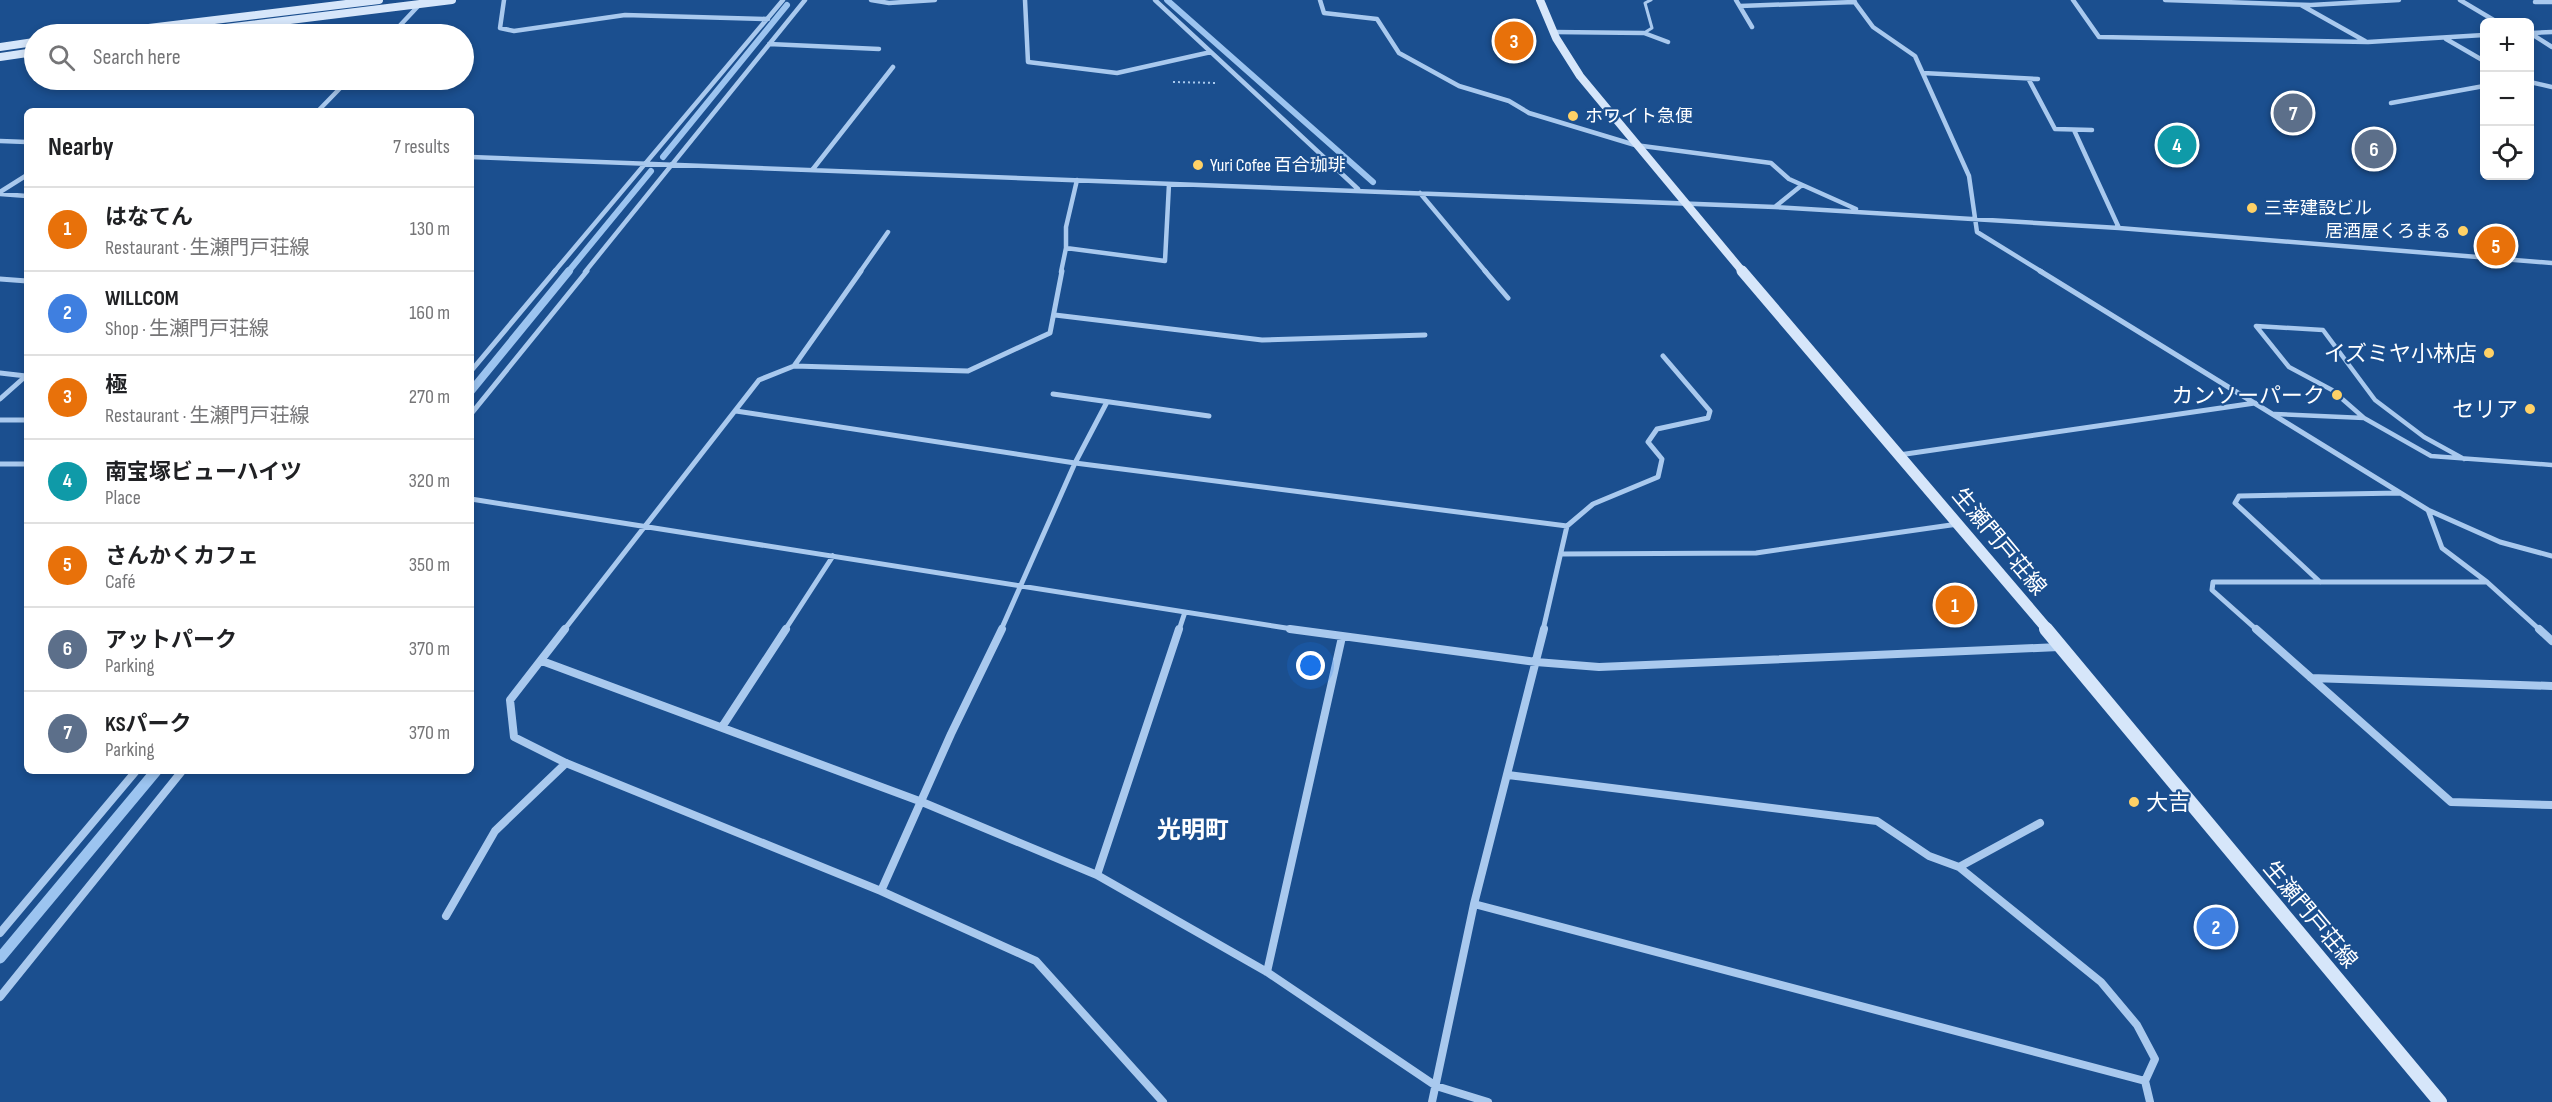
<!DOCTYPE html>
<html lang="en">
<head>
<meta charset="utf-8">
<style>
  :root { --surface:#fff; --page:#f2f2f2; --text:#202124; --muted:#757577; --line:#e0e0e0; --accent:#847042 }
  body { margin:0; font-family:"Sofia Sans Condensed","Noto Sans JP",sans-serif; background:var(--page); color:var(--text) }
  .controls { position:absolute; right:18px; top:18px; display:grid; overflow:hidden; border-radius:9px; box-shadow:0 3px 9px #0003 }
  .controls button { width:54px; height:54px; display:grid; place-items:center; padding:0; border:0; border-bottom:2px solid var(--line); background:var(--surface); color:var(--text); font:30px sans-serif }
  .you { position:absolute; left:1311px; top:666px; width:21px; height:21px; margin:-15px; border:4px solid #fff; border-radius:50%; background:#1a73e8; box-shadow:0 0 0 9px #1a73e833 }
  .badge { display:grid; place-items:center; width:39px; height:39px; border-radius:50%; background:var(--accent); color:#fff; font-size:20px; font-weight:700 }
  .pin { position:absolute; translate:-50% -50%; border:3px solid #fff; box-shadow:0 2px 6px #0006 }
  .list { margin:0; padding:0; list-style:none }
  h2 { display:flex; justify-content:space-between; align-items:center; height:78px; margin:0; padding:0 24px; font-size:26px }
  h2 small { font-size:20px; font-weight:400; color:var(--muted) }
  .list li { display:grid; grid-template-columns:39px 1fr auto; gap:18px; align-items:center; box-sizing:border-box; height:84px; padding:0 24px; border-top:2px solid var(--line) }
  .list b { display:block; font-size:22px; white-space:nowrap }
  .list p { margin:0; font-size:20px; white-space:nowrap; color:var(--muted) }
  .list em { font-size:20px; font-style:normal; color:var(--muted) }
  .icon { flex:none; width:33px; height:33px; fill:none; stroke:currentColor; stroke-width:2; stroke-linecap:round; stroke-linejoin:round }
  .map { position:relative; flex:none; width:2552px; height:1102px; overflow:hidden }
  .search { position:absolute; background:var(--surface); box-shadow:0 3px 9px #0003; left:24px; top:24px; width:450px; height:66px; display:flex; align-items:center; gap:15px; box-sizing:border-box; padding:0 21px; border-radius:33px; color:var(--muted); font-size:22px }
  .panel { position:absolute; background:var(--surface); box-shadow:0 3px 9px #0003; left:24px; top:108px; width:450px; height:666px; border-radius:9px }
  .map>svg:first-child { display:block }
  .lines { fill:none; stroke-linecap:round; stroke-linejoin:round }
  .stream-far2 { stroke:#9cc4f0; stroke-width:6 }
  .stream-far1 { stroke:#9cc4f0; stroke-width:8 }
  .stream { stroke:#9cc4f0; stroke-width:11 }
  .path { stroke:#a9c9ee; stroke-width:2; stroke-dasharray:2 3; stroke-linecap:butt }
  .lane-far1 { stroke:#a9c9ee; stroke-width:3 }
  .lane { stroke:#a9c9ee; stroke-width:4.5 }
  .street-far2 { stroke:#a9c9ee; stroke-width:4.5 }
  .street-far1 { stroke:#a9c9ee; stroke-width:5 }
  .street { stroke:#a9c9ee; stroke-width:8 }
  .secondary-far2 { stroke:#d6e6fa; stroke-width:8 }
  .secondary-far1 { stroke:#d6e6fa; stroke-width:11 }
  .secondary { stroke:#d6e6fa; stroke-width:14 }
  .poi-dot { fill:#ffd166; stroke:#1b4f8f; stroke-width:2 }
  .labels { text-anchor:middle; stroke-width:4.5; stroke-linejoin:round; paint-order:stroke }
  .far-poi-label { font-size:18px; fill:#fff; stroke:#1b4f8f; text-anchor:start }
  .poi-label { font-size:22px; fill:#fff; stroke:#1b4f8f; text-anchor:end }
  .street-label { font-size:22px; fill:#fff; stroke:#1b4f8f }
  .neighbourhood-label { font-size:24px; font-weight:bold; fill:#fff; stroke:#1b4f8f }
</style>
</head>
<body>
<div class="map">
<svg width="2552" height="1102" viewBox="0 0 2552 1102">
  <rect width="100%" height="100%" fill="#1b4f8f"/>
  <g class="lines">
    <!-- stream-far2 -->
    <path class="stream-far2" d="M1167,0L1373,182
      M663,157L787,5
      M568,272L651,171"/>
    <!-- stream-far1 -->
    <path class="stream-far1" d="M471,391L569,271"/>
    <!-- stream -->
    <path class="stream" d="M0,958L156,771"/>
    <!-- path -->
    <path class="path" d="M1173,82L1217,83"/>
    <!-- lane-far1 -->
    <path class="lane-far1" d="M1644,33L1652,28L1645,3L1651,0"/>
    <!-- lane -->
    <path class="lane" d="M2274,414L2364,418L2431,456L2552,465
      M2364,418L2332,390L2289,367L2256,326L2323,330L2375,400L2424,437L2464,459"/>
    <!-- street-far2 -->
    <path class="street-far2" d="M504,0L500,28L514,31L625,15L768,19
      M871,0L889,3L935,0
      M1025,0L1028,62L1117,73L1211,52
      M1155,0L1358,189
      M1320,0L1324,13L1377,19L1399,53L1459,86L1509,101L1529,113L1635,145L1771,163L1789,179L1856,209
      M1736,0L1752,27
      M1853,0L1873,27L1915,56L1969,176L1977,232L2042,272
      M2073,0L2099,37L2368,42L2484,35
      M2165,0L2311,5L2399,0
      M2460,0L2497,22
      M2535,2H2552
      M2301,5L2365,41
      M1740,6L1855,2
      M1554,32L1644,33L1668,42
      M2530,33L2552,47
      M2532,33L2552,32
      M392,34L421,3
      M2446,39L2484,61
      M769,44L879,49
      M1923,73L2038,79
      M75,80L70,87L129,80
      M2029,80L2055,129L2092,130
      M2530,82L2552,87
      M2391,103L2484,86
      M318,111L348,80
      M2074,130L2119,228
      M0,141L27,142
      M471,157L1775,207L2119,228L2552,263
      M813,169L893,67
      M0,192L27,175
      M1420,193L1486,272
      M0,194L27,196
      M1776,206L1802,185
      M1066,248L1165,261L1169,184
      M554,272L783,0
      M585,272L805,0
      M860,272L888,232
      M1061,272L1066,248V227L1077,180"/>
    <!-- street-far1 -->
    <path class="street-far1" d="M1485,271L1508,298
      M2040,271L2428,510L2442,548L2487,582L2540,630
      M0,279L27,281
      M1055,315L1262,340L1425,335
      M794,366L861,271
      M471,371L555,271
      M0,373L26,376
      M1053,394L1209,416
      M0,399L27,375
      M736,411L1075,463L1567,526
      M471,414L587,271
      M0,420H27
      M1899,455L2255,403
      M0,464H27
      M471,499L1299,630
      M2428,510L2500,542L2552,556
      M1561,554L1756,553L1958,524
      M2320,582L2235,503L2239,496L2400,493
      M564,630L759,380L794,366L968,371L1050,333L1062,271
      M785,630L833,556
      M1001,630L1075,463L1107,402
      M1179,630L1185,612
      M1543,630L1567,526L1593,504L1658,477L1662,459L1648,442L1657,429L1708,418L1710,411L1663,356
      M2257,630L2212,590L2213,582H2487"/>
    <!-- street -->
    <path class="street" d="M565,629L510,700L514,737L566,763L881,891L1036,961L1163,1102
      M1290,629L1536,662L1599,667L2059,647
      M2256,629L2451,802L2552,805
      M2539,629L2552,641
      M542,661L922,802L1097,875L1267,972L1436,1086L1488,1102
      M2311,678L2552,686
      M722,727L786,629
      M1508,775L1877,821L1929,856L1959,867L2040,823
      M1959,867L2101,982L2137,1025L2155,1059L2145,1081
      M1097,875L1179,629
      M881,891L951,734L1002,629
      M1474,904L2145,1081L2150,1102
      M446,916L495,831L566,763
      M0,933L136,771
      M1267,972L1342,637
      M0,997L182,771
      M1432,1102L1474,904L1544,629"/>
    <!-- secondary-far2 -->
    <path class="secondary-far2" d="M1540,0L1556,38L1580,76L1743,272
      M99,34L379,0
      M177,34L452,0
      M0,47L34,42
      M0,57L34,52"/>
    <!-- secondary-far1 -->
    <path class="secondary-far1" d="M1742,271L2048,630"/>
    <!-- secondary -->
    <path class="secondary" d="M2046,629L2440,1102"/>
  </g>
  <!-- markers -->
  <g class="poi-dot">
    <circle cx="1573" cy="116" r="6"/>
    <circle cx="1198" cy="165" r="6"/>
    <circle cx="2252" cy="208" r="6"/>
    <circle cx="2463" cy="231" r="6"/>
    <circle cx="2489" cy="353" r="6"/>
    <circle cx="2337" cy="395" r="6"/>
    <circle cx="2530" cy="409" r="6"/>
    <circle cx="2134" cy="802" r="6"/>
  </g>
  <g class="labels">
    <!-- far-poi labels -->
    <g class="far-poi-label">
      <text x="1585" y="122">ホワイト急便</text>
      <text x="1210" y="171">Yuri Cofee 百合珈琲</text>
      <text x="2264" y="214">三幸建設ビル</text>
      <text x="2451" y="237" text-anchor="end">居酒屋くろまる</text>
    </g>
    <!-- poi labels -->
    <g class="poi-label">
      <text x="2477" y="361">イズミヤ小林店</text>
      <text x="2325" y="403">カンソーパーク</text>
      <text x="2518" y="417">セリア</text>
      <text x="2146" y="810" text-anchor="start">大吉</text>
    </g>
    <!-- street labels -->
    <g class="street-label">
      <text transform="translate(2000 541) rotate(50)" y="8">生瀬門戸荘線</text>
      <text transform="translate(2311 914) rotate(50)" y="8">生瀬門戸荘線</text>
    </g>
    <!-- neighbourhood labels -->
    <g class="neighbourhood-label">
      <text x="1193" y="838">光明町</text>
    </g>
  </g>
</svg>
<div class="controls">
<button>+</button>
<button>−</button>
<button><svg class="icon" aria-label="locate" viewBox="0 0 24 24"><circle cx="12" cy="12" r="6"/><path d="M12 2v4M12 18v4M2 12h4M18 12h4"/></svg></button>
</div>
<div class="you"></div>
<div class="pin badge" style="left:1955px;top:605px;background:#e8710a">1</div>
<div class="pin badge" style="left:2216px;top:927px;background:#3f7fe0">2</div>
<div class="pin badge" style="left:1514px;top:41px;background:#e8710a">3</div>
<div class="pin badge" style="left:2177px;top:145px;background:#0f9aa8">4</div>
<div class="pin badge" style="left:2496px;top:246px;background:#e8710a">5</div>
<div class="pin badge" style="left:2374px;top:149px;background:#5c6f8a">6</div>
<div class="pin badge" style="left:2293px;top:113px;background:#5c6f8a">7</div>
<div class="search"><svg class="icon" aria-label="search" viewBox="0 0 24 24"><circle cx="10" cy="10" r="6"/><path d="M15 15l6 6"/></svg>Search here</div>
<section class="panel">
<h2>Nearby<small>7 results</small></h2>
<ul class="list">
<li><span class="badge" style="background:#e8710a">1</span><div><b>はなてん</b><p>Restaurant · 生瀬門戸荘線</p></div><em>130 m</em></li>
<li><span class="badge" style="background:#3f7fe0">2</span><div><b>WILLCOM</b><p>Shop · 生瀬門戸荘線</p></div><em>160 m</em></li>
<li><span class="badge" style="background:#e8710a">3</span><div><b>極</b><p>Restaurant · 生瀬門戸荘線</p></div><em>270 m</em></li>
<li><span class="badge" style="background:#0f9aa8">4</span><div><b>南宝塚ビューハイツ</b><p>Place</p></div><em>320 m</em></li>
<li><span class="badge" style="background:#e8710a">5</span><div><b>さんかくカフェ</b><p>Café</p></div><em>350 m</em></li>
<li><span class="badge" style="background:#5c6f8a">6</span><div><b>アットパーク</b><p>Parking</p></div><em>370 m</em></li>
<li><span class="badge" style="background:#5c6f8a">7</span><div><b>KSパーク</b><p>Parking</p></div><em>370 m</em></li>
</ul>
</section>
</div>
</body>
</html>
